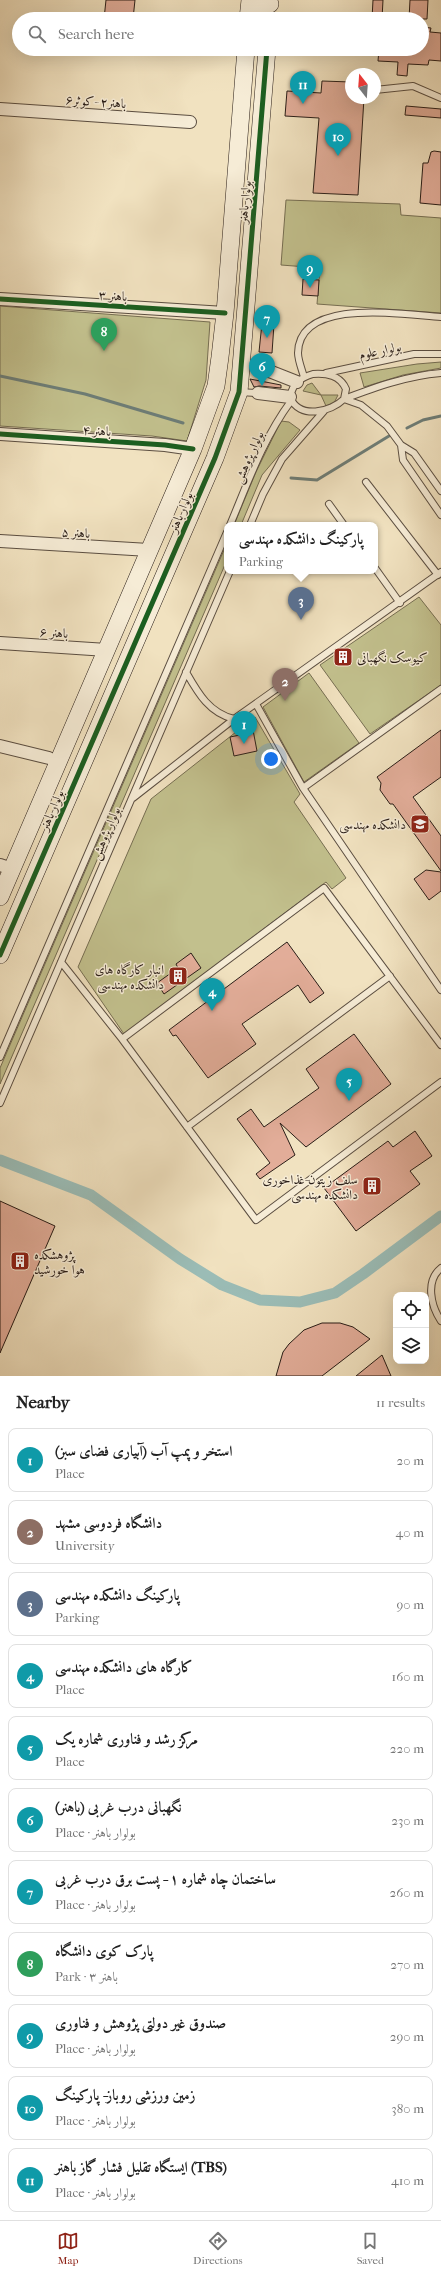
<!DOCTYPE html>
<html lang="en">
<head>
<meta charset="utf-8">
<style>
  :root { --surface:#fff; --page:#f2f2f2; --text:#222; --muted:#767676; --line:#e0e0e0; --accent:#8f2418 }
  body { margin:0; font-family:"IM FELL French Canon",Amiri,serif; background:var(--page); color:var(--text) }
  .controls { position:absolute; right:12px; bottom:12px; display:grid; overflow:hidden; border-radius:8px; box-shadow:0 4px 16px #0002 }
  .controls button { width:36px; height:36px; display:grid; place-items:center; padding:0; border:0; border-bottom:1px solid var(--line); background:var(--surface); color:var(--text); font:20px sans-serif }
  .compass { position:absolute; left:345px; top:68px; width:36px; height:36px; border-radius:50%; background:var(--surface); box-shadow:0 4px 16px #0002; rotate:343deg }
  .you { position:absolute; left:271px; top:759px; width:14px; height:14px; margin:-10px; border:3px solid #fff; border-radius:50%; background:#1a73e8; box-shadow:0 0 0 6px #1a73e833 }
  .badge { display:grid; place-items:center; width:26px; height:26px; border-radius:50%; background:var(--accent); color:#fff; font-size:13px; font-weight:700 }
  .pin { position:absolute; translate:-50% -33px; filter:drop-shadow(0 1px 2px #0008) }
  .pin::after { content:''; position:absolute; top:21px; width:14px; height:12px; background:inherit; clip-path:polygon(0 0,100% 0,50% 100%) }
  .popup { position:absolute; left:224px; top:522px; width:154px; height:52px; box-sizing:border-box; display:grid; place-content:center; border-radius:8px; background:var(--surface); filter:drop-shadow(0 1px 3px #0005); font-size:13px; white-space:nowrap; color:var(--muted) }
  .popup b { font-size:15px; color:var(--text) }
  .popup::after { content:''; position:absolute; left:50%; top:100%; margin-left:-8px; border:8px solid transparent; border-top-color:var(--surface) }
  .list { margin:0; padding:0; list-style:none }
  h2 { display:flex; justify-content:space-between; align-items:center; height:52px; margin:0; padding:0 16px; font-size:17px }
  h2 small { font-size:13px; font-weight:400; color:var(--muted) }
  .list li { display:grid; grid-template-columns:26px 1fr auto; gap:12px; align-items:center; box-sizing:border-box; height:64px; margin:0 8px 8px; padding:0 8px; border:1px solid var(--line); border-radius:8px }
  .list b { display:block; font-size:15px; white-space:nowrap }
  .list p { margin:0; font-size:13px; white-space:nowrap; color:var(--muted) }
  .list em { font-size:13px; font-style:normal; color:var(--muted) }
  .icon { flex:none; width:22px; height:22px; fill:none; stroke:currentColor; stroke-width:2; stroke-linecap:round; stroke-linejoin:round }
  .map { position:relative; flex:none; width:441px; height:1376px; overflow:hidden }
  .search { position:absolute; background:var(--surface); box-shadow:0 4px 16px #0002; left:12px; right:12px; top:12px; height:44px; display:flex; align-items:center; gap:10px; box-sizing:border-box; padding:0 14px; border-radius:22px; color:var(--muted); font-size:15px }
  .sheet { height:844px; background:var(--surface) }
  nav { display:flex; justify-content:space-around; align-items:center; box-sizing:border-box; height:56px; border-top:1px solid var(--line); background:var(--surface); font-size:11px; color:var(--muted) }
  nav a { display:grid; justify-items:center; gap:2px }
  nav .on { color:var(--accent) }
  .map>svg:first-child { display:block }
  .green { fill:#c2c08d; stroke:#766e52 }
  .lines { fill:none; stroke-linecap:round; stroke-linejoin:round }
  .stream { stroke:#6d7d77; stroke-width:3 }
  .canal { stroke:#9bbdb7; stroke-width:11 }
  .building { fill:#e2ad99; stroke:#291d17 }
  .lane-casing { stroke:#5b4e41; stroke-width:8 }
  .street-casing { stroke:#5b4e41; stroke-width:14 }
  .secondary-casing { stroke:#291d17; stroke-width:18 }
  .lane { stroke:#f6ecd6; stroke-width:6 }
  .street { stroke:#f6ecd6; stroke-width:12 }
  .secondary { stroke:#f6ecd6; stroke-width:17 }
  .cycleway-casing { stroke:#f6ecd6; stroke-width:8 }
  .cycleway { stroke:#1b5e20; stroke-width:5 }
  .labels { text-anchor:middle; stroke-width:3; stroke-linejoin:round; paint-order:stroke }
  .street-label { font-size:13px; fill:#291d17; stroke:#f6ecd6 }
  .poi-label { font-size:13px; fill:#291d17; stroke:#f6ecd6; text-anchor:end }
</style>
</head>
<body>
<div class="map">
<svg width="441" height="1376" viewBox="0 0 441 1376">
  <rect width="100%" height="100%" fill="#f1e2c0"/>
  <filter id="stains"><feTurbulence type="fractalNoise" baseFrequency=".005" numOctaves="4"/><feColorMatrix values="0 0 0 0 .2 0 0 0 0 .09 0 0 0 0 .02 0 0 0 .5 -.17"/></filter>
  <radialGradient id="worn" r=".72"><stop offset=".6" stop-color="#630" stop-opacity="0"/><stop offset="1" stop-color="#630" stop-opacity=".3"/></radialGradient>
  <!-- green -->
  <path class="green" d="M286,200L400,204L401,215L441,218V313L317,304L320,268L281,265Z
    M0,306L210,322L206,380L187,441L152,436L0,426Z
    M441,362V368L403,375L364,387L360,373L417,364Z
    M312,383L321,395H338L334,403L326,406L321,395L303,391L307,385Z
    M281,421L289,422L300,430L262,475L241,525H234L256,472Z
    M227,543V560L0,1084V1068Z
    M419,597L441,625V685L370,734L320,665Z
    M309,673L359,743L304,782L263,707Z
    M255,717L300,794L294,802L346,878L332,889L326,882L124,1034L78,967L151,799Z"/>
  <g class="lines">
    <!-- stream -->
    <path class="stream" d="M0,376L85,394L183,423
      M407,428L423,420L441,416
      M291,478L317,480L389,436"/>
    <!-- canal -->
    <path class="canal" d="M0,1160L91,1195L180,1259L222,1285L260,1300L300,1302L335,1293L363,1274L441,1216"/>
  </g>
  <!-- building -->
  <path class="building" d="M106,0H135L133,19H104Z
    M373,0H383L382,19H372Z
    M410,0H428L427,19H409Z
    M422,27L431,28L430,32L441,33V61L429,60L428,65L408,64L407,76L397,75L398,62L378,61L379,49H422Z
    M322,81L351,82V98H364L358,195L313,193L319,118L285,116L287,91L321,93Z
    M406,106L441,109V118L405,115Z
    M434,151L441,152V205L420,203L423,163H428L431,152Z
    M303,279L319,280L318,296L302,295Z
    M262,323L274,324L272,353L259,352Z
    M250,379L281,385V388L259,386L254,387Z
    M249,728V731L253,730L257,751L234,756L230,737L240,735L239,730Z
    M441,730V777L413,797L441,836V871L393,804H390L380,790L381,783L377,777Z
    M426,870L441,872V891L429,900L414,879Z
    M287,942L324,993L310,1003L298,985L242,1024L256,1044L208,1078L176,1035L173,1036L169,1030Z
    M191,953L201,968L164,994L157,983L178,968L176,964Z
    M354,1034L391,1084L306,1147L280,1123L295,1155L260,1179L256,1174L270,1163L237,1119L251,1109L264,1127L319,1088L306,1069Z
    M415,1131L432,1156L410,1171L420,1184L356,1231L324,1188L388,1141L393,1147Z
    M0,1201L55,1226L0,1353Z
    M322,1323H340L353,1327L370,1339L322,1376H276L283,1352L289,1344L304,1330Z
    M382,1355L391,1376H356Z"/>
  <g class="lines">
    <!-- lane casing -->
    <g class="lane-casing">
      <path id="lane" d="M375,90L413,86L441,98
        M243,361L264,369
        M326,373L414,354H441
        M313,374C327,373 340,375 346,389L344,399C331,412 299,420 290,397C293,383 300,378 313,374Z
        M304,377C302,370 298,360 298,353C299,296 406,315 441,317
        M239,392L258,393
        M344,399L361,405L387,426L401,445L414,453L441,491
        M344,399C376,387 406,376 441,373
        M401,445L403,460L441,515
        M366,482L438,575
        M329,504L344,525
        M230,525C248,482 263,439 291,401
        M250,525L263,494L282,459L324,411
        M375,568L400,603
        M186,672C198,693 209,713 234,719
        M256,704L303,788L441,990
        M303,788L441,689
        M133,798L234,719L441,572
        M61,962L122,1039L256,1220L441,1082
        M122,1039L324,888L441,1045
        M0,1057L227,532
        M0,1103L230,571
        M187,1127L390,976
        M441,1268C425,1281 431,1306 441,1321"/>
    </g>
    <!-- street casing -->
    <g class="street-casing">
      <path id="street" d="M0,109L190,122
        M0,299L225,313
        M264,369L297,382
        M258,393L290,397
        M0,434L165,445L193,449
        M0,541L149,550
        M0,643L107,650
        M0,746L49,758
        M0,865L12,869"/>
    </g>
    <!-- secondary casing -->
    <g class="secondary-casing">
      <path id="secondary" d="M250,3L270,4
        M248,19L250,0
        M0,897L193,449L216,386L220,357L225,313L246,49
        M0,955L215,458L239,392L267,49"/>
    </g>
    <!-- lane -->
    <use href="#lane" class="lane"/>
    <!-- street -->
    <use href="#street" class="street"/>
    <!-- secondary -->
    <use href="#secondary" class="secondary"/>
    <!-- cycleway casing -->
    <g class="cycleway-casing">
      <path id="cycleway" d="M0,299L225,313
        M0,434L165,445L193,449
        M0,955L215,458L239,392L267,49"/>
    </g>
    <!-- cycleway -->
    <use href="#cycleway" class="cycleway"/>
  </g>
  <!-- icons -->
  <defs>
    <g id="building-square" transform="scale(1)"><rect x="-9" y="-9" width="18" height="18" rx="4" fill="#8f2418" stroke="#f6ecd6"/><path d="M-4-6H4V6H1V3H-1V6H-4ZM-2.5-4.3h1.7v1.8h-1.7ZM.8-4.3h1.7v1.8H.8ZM-2.5-1h1.7V.8h-1.7ZM.8-1h1.7V.8H.8Z" fill="#fff"/></g>
    <g id="university-square" transform="scale(1)"><rect x="-9" y="-9" width="18" height="18" rx="4" fill="#8f2418" stroke="#f6ecd6"/><path d="M0-5L7-2L0 1L-7-2ZM-4 1L0 2.5L4 1V4Q0 6-4 4Z" fill="#fff"/></g>
  </defs>
  <g fill-rule="evenodd">
    <use href="#building-square" x="343" y="657"/>
    <use href="#university-square" x="420" y="824"/>
    <use href="#building-square" x="178" y="976"/>
    <use href="#building-square" x="372" y="1186"/>
    <use href="#building-square" x="20" y="1261"/>
  </g>
  <g class="labels">
    <!-- street labels -->
    <g class="street-label">
      <text transform="translate(96 101) rotate(4)" y="5">باهنر۲ -کوثر۶</text>
      <text transform="translate(244 202) rotate(-85)" y="5">بولوار باهنر</text>
      <text transform="translate(113 295) rotate(4)" y="5">باهنر ۳</text>
      <text transform="translate(380 350) rotate(-12)" y="5">بولوار علوم</text>
      <text transform="translate(97 430) rotate(4)" y="5">باهنر ۴</text>
      <text transform="translate(248 457) rotate(-66)" y="5">بولوار پژوهش</text>
      <text transform="translate(180 512) rotate(-67)" y="5">بولوار باهنر</text>
      <text transform="translate(76 532) rotate(4)" y="5">باهنر ۵</text>
      <text transform="translate(54 632) rotate(4)" y="5">باهنر ۶</text>
      <text transform="translate(51 810) rotate(-67)" y="5">بولوار باهنر</text>
      <text transform="translate(105 833) rotate(-67)" y="5">بولوار پژوهش</text>
    </g>
    <!-- poi labels -->
    <g class="poi-label">
      <text x="357" y="662" text-anchor="start">کیوسک نگهبانی</text>
      <text x="406" y="829">دانشکده مهندسی</text>
      <text x="164" y="974">انبار کارگاه های<tspan x="164" dy="15">دانشکده مهندسی</tspan></text>
      <text x="358" y="1184">سلف زیتون-غذاخوری<tspan x="358" dy="15">دانشکده مهندسی</tspan></text>
      <text x="34" y="1259" text-anchor="start">پژوهشکده<tspan x="34" dy="15">هوا خورشید</tspan></text>
    </g>
  </g>
  <rect width="100%" height="100%" filter="url(#stains)"/>
  <rect width="100%" height="100%" fill="url(#worn)"/>
</svg>
<div class="controls">
<button><svg class="icon" aria-label="locate" viewBox="0 0 24 24"><circle cx="12" cy="12" r="6"/><path d="M12 2v4M12 18v4M2 12h4M18 12h4"/></svg></button>
<button><svg class="icon" aria-label="layers" viewBox="0 0 24 24"><path d="M12 4l9 5-9 5-9-5zM3 14l9 5 9-5"/></svg></button>
</div>
<svg class="compass" viewBox="-18 -18 36 36"><path d="M0-13l5 13h-10z" fill="#e53935"/><path d="M0 13l5-13h-10z" fill="#767676"/></svg>
<div class="you"></div>
<div class="pin badge" style="left:244px;top:744px;background:#0f9aa8">1</div>
<div class="pin badge" style="left:285px;top:701px;background:#8d6e63">2</div>
<div class="pin badge" style="left:301px;top:620px;background:#5c6f8a">3</div>
<div class="popup"><b>پارکینگ دانشکده مهندسی</b>Parking</div>
<div class="pin badge" style="left:212px;top:1011px;background:#0f9aa8">4</div>
<div class="pin badge" style="left:349px;top:1101px;background:#0f9aa8">5</div>
<div class="pin badge" style="left:262px;top:386px;background:#0f9aa8">6</div>
<div class="pin badge" style="left:267px;top:338px;background:#0f9aa8">7</div>
<div class="pin badge" style="left:104px;top:351px;background:#2e9e5b">8</div>
<div class="pin badge" style="left:310px;top:288px;background:#0f9aa8">9</div>
<div class="pin badge" style="left:338px;top:156px;background:#0f9aa8">10</div>
<div class="pin badge" style="left:303px;top:104px;background:#0f9aa8">11</div>
<div class="search"><svg class="icon" aria-label="search" viewBox="0 0 24 24"><circle cx="10" cy="10" r="6"/><path d="M15 15l6 6"/></svg>Search here</div>
</div>
<section class="sheet">
<h2>Nearby<small>11 results</small></h2>
<ul class="list">
<li><span class="badge" style="background:#0f9aa8">1</span><div><b>استخر و پمپ آب (آبیاری فضای سبز)</b><p>Place</p></div><em>20 m</em></li>
<li><span class="badge" style="background:#8d6e63">2</span><div><b>دانشگاه فردوسی مشهد</b><p>University</p></div><em>40 m</em></li>
<li><span class="badge" style="background:#5c6f8a">3</span><div><b>پارکینگ دانشکده مهندسی</b><p>Parking</p></div><em>90 m</em></li>
<li><span class="badge" style="background:#0f9aa8">4</span><div><b>کارگاه های دانشکده مهندسی</b><p>Place</p></div><em>160 m</em></li>
<li><span class="badge" style="background:#0f9aa8">5</span><div><b>مرکز رشد و فناوری شماره یک</b><p>Place</p></div><em>220 m</em></li>
<li><span class="badge" style="background:#0f9aa8">6</span><div><b>نگهبانی درب غربی (باهنر)</b><p>Place · بولوار باهنر</p></div><em>230 m</em></li>
<li><span class="badge" style="background:#0f9aa8">7</span><div><b>ساختمان چاه شماره ۱ - پست برق درب غربی</b><p>Place · بولوار باهنر</p></div><em>260 m</em></li>
<li><span class="badge" style="background:#2e9e5b">8</span><div><b>پارک کوی دانشگاه</b><p>Park · باهنر ۳</p></div><em>270 m</em></li>
<li><span class="badge" style="background:#0f9aa8">9</span><div><b>صندوق غیر دولتی پژوهش و فناوری</b><p>Place · بولوار باهنر</p></div><em>290 m</em></li>
<li><span class="badge" style="background:#0f9aa8">10</span><div><b>زمین ورزشی روباز- پارکینگ</b><p>Place · بولوار باهنر</p></div><em>380 m</em></li>
<li><span class="badge" style="background:#0f9aa8">11</span><div><b>ایستگاه تقلیل فشار گاز باهنر (TBS)</b><p>Place · بولوار باهنر</p></div><em>410 m</em></li>
</ul>
</section>
<nav>
<a class="on"><svg class="icon" aria-label="map" viewBox="0 0 24 24"><path d="M3 6l6-2 6 2 6-2v14l-6 2-6-2-6 2zM9 4v14M15 6v14"/></svg>Map</a>
<a><svg class="icon" aria-label="directions" viewBox="0 0 24 24"><path d="M12 3l9 9-9 9-9-9zM9 14v-3h6M13 9l2 2-2 2"/></svg>Directions</a>
<a><svg class="icon" aria-label="saved" viewBox="0 0 24 24"><path d="M7 4h10v16l-5-4-5 4z"/></svg>Saved</a>
</nav>
</body>
</html>
